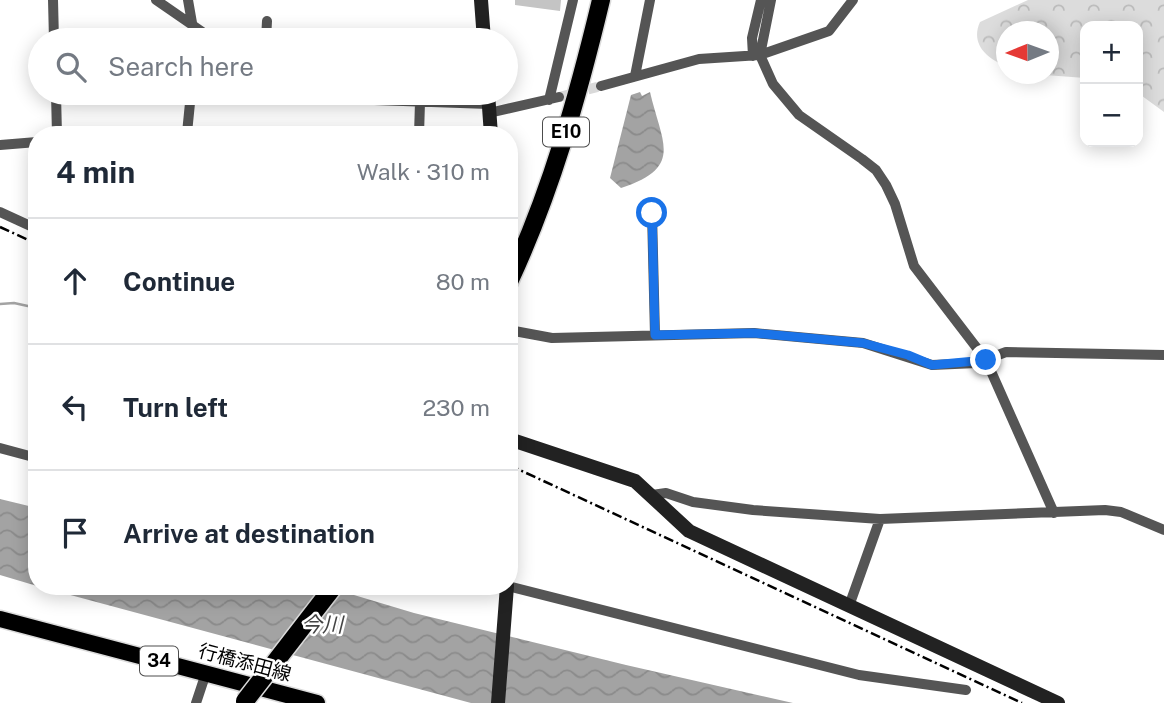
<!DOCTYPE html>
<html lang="en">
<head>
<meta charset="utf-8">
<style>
  :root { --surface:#fff; --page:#f6f6f7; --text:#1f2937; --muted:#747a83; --line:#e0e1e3 }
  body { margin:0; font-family:"Public Sans","Noto Sans JP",sans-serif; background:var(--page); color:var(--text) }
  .controls { position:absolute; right:21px; top:21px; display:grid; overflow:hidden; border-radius:14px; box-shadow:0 4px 18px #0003 }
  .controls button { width:63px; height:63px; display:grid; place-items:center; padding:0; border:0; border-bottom:2px solid var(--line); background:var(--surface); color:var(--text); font:35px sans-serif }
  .compass { position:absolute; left:996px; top:21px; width:63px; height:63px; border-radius:50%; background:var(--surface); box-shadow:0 4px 18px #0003; rotate:269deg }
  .stop { position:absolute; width:21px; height:21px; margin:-16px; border:5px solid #1a73e8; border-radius:50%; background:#fff }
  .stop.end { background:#1a73e8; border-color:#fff; box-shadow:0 2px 7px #0008 }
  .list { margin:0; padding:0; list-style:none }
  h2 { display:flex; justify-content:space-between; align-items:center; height:91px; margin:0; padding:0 28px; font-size:30px }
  h2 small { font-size:23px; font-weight:400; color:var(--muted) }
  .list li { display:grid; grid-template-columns:46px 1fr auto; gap:21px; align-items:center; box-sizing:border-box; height:126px; padding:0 28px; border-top:2px solid var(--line) }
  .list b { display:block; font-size:26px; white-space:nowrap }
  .list em { font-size:23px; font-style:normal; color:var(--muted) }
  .icon { flex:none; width:38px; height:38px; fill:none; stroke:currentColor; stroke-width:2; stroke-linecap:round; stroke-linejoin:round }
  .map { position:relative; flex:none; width:1164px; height:703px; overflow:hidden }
  .search { position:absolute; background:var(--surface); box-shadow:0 4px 18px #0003; left:28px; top:28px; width:490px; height:77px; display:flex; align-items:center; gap:18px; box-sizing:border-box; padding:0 24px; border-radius:38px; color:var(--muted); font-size:26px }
  .panel { position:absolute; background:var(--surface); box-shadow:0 4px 18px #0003; left:28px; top:126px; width:490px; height:469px; border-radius:28px }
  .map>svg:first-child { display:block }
  .forest { fill:url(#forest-crowns) }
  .water { fill:url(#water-waves) }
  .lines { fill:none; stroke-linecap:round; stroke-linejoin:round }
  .stream { stroke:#a3a3a3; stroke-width:2.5 }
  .building { fill:#c4c4c4 }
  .street-tunnel { stroke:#d9d9d9; stroke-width:10; stroke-dasharray:10 5; stroke-linecap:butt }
  .primary-casing { stroke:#dbdbdb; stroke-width:19 }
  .highway-casing { stroke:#dbdbdb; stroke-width:21 }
  .street { stroke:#555; stroke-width:10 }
  .secondary { stroke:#222; stroke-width:14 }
  .primary { stroke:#000; stroke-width:16 }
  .highway { stroke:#000; stroke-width:18 }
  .rail { stroke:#000; stroke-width:2.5; stroke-dasharray:10 3.5 2 3.5; stroke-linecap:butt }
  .highway-bridge-casing { stroke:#dbdbdb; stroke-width:21; stroke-linecap:butt }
  .highway-bridge { stroke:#000; stroke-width:18 }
  .route { stroke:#1a73e8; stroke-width:9 }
  .labels { text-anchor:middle; stroke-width:5; stroke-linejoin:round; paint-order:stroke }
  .shield { fill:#fff; stroke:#4c4c4c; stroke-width:2 }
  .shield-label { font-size:18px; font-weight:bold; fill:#000 }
  .street-label { font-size:19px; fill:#000; stroke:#fff }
  .water-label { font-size:21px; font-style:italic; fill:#444; stroke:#fff }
</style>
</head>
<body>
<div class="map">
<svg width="1164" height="703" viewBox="0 0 1164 703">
  <defs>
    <pattern id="forest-crowns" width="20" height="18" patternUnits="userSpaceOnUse" patternTransform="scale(1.75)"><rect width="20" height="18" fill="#dcdcdc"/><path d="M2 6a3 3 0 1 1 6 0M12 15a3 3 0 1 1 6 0" fill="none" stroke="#bbb"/></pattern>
    <pattern id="water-waves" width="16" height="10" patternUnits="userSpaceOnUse" patternTransform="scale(1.75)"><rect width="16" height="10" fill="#a3a3a3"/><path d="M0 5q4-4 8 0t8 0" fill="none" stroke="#8b8b8b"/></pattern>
  </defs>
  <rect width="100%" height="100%" fill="#fff"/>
  <!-- forest -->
  <path class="forest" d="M1028,0H1164V112L1138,93V26H1085V78L1032,74H1048V32H1006V66C987,59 970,44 980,22Z"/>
  <!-- water -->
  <path class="water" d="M640,92L642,96L650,92C662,144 684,167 621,188L610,178L631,95Z
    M0,499L37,508V586L0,575Z
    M37,586H324L414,613L626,665L793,703H471Z"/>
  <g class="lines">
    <!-- stream -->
    <path class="stream" d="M0,304L14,303L37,308"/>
  </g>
  <!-- building -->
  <path class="building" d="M515,0H561L560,11L515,5Z"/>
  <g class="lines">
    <!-- street-tunnel -->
    <path class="street-tunnel" d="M559,97L601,86"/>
    <!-- primary casing -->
    <g class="primary-casing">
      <path id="primary" d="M0,619L317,703"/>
    </g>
    <!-- highway casing -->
    <g class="highway-casing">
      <path id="highway" d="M509,282C551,192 578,96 601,0"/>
    </g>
    <!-- street -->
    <path class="street" d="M53,0L54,40
      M156,0L214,40
      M188,0L195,40
      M771,0L760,55L773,84L799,115L862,159L876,170L886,185L895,204L914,266L986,360L1054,513
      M266,40L267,21
      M274,40L298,33L300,40
      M753,56L752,38L761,0
      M635,76L650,0
      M601,86L699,59L760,55L829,31L853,0
      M56,93L57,135
      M304,93L317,98L489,104
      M549,100L573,0
      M489,113L559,97
      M187,133L220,131L227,135
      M179,135L187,133L191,93
      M419,135L420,102
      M0,145L37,142
      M0,212L37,229
      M652,213L655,335
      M509,330L552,338L754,333L863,343L932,365L977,363L1006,352L1164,355
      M0,448L37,458
      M652,495L666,493L693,502L753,510L880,519L1105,510L1121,512L1164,530
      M508,586L859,675L966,690
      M849,606L880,519
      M196,703L206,673"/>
    <!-- secondary -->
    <path class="secondary" d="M481,0L484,40
      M488,93L491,135
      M509,439L635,481L689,531L1058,703
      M509,518V536
      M498,703L507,586"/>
    <!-- primary -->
    <use href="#primary" class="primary"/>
    <!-- highway -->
    <use href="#highway" class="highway"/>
    <!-- rail -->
    <path class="rail" d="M0,227L37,244
      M509,465L1022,703"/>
    <!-- highway-bridge casing -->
    <g class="highway-bridge-casing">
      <path id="highway-bridge" d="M245,701L334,586"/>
    </g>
    <!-- highway-bridge -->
    <use href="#highway-bridge" class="highway-bridge"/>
  </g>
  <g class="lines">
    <!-- route -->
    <path class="route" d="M652,213L655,335L754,333L863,343L908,355L932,365L986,360"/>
  </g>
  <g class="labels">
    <!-- shield labels -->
    <g class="shield">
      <rect x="543" y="117.5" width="46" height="29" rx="5"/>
      <rect x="140" y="646.5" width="38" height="29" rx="5"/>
    </g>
    <g class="shield-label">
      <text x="566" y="138">E10</text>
      <text x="159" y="667">34</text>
    </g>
    <!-- street labels -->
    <g class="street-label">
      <text transform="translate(245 662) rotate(15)" y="7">行橋添田線</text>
    </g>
    <!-- water labels -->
    <g class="water-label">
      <text x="322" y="632">今川</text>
    </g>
  </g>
</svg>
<div class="controls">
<button>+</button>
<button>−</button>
</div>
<svg class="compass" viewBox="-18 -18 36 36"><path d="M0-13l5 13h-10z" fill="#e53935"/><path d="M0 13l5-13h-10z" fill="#747a83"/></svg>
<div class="stop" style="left:652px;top:213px"></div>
<div class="stop end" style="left:986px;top:360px"></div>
<div class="search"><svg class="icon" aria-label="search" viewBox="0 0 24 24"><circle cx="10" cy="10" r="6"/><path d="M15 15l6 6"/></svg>Search here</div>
<section class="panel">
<h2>4 min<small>Walk · 310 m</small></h2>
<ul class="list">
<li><svg class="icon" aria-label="ahead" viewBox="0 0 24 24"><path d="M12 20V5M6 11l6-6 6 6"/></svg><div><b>Continue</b></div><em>80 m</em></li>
<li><svg class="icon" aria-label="left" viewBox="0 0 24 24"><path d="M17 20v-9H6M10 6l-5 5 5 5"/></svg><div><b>Turn left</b></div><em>230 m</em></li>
<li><svg class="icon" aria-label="arrive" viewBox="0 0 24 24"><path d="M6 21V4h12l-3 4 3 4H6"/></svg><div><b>Arrive at destination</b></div></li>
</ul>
</section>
</div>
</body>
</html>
